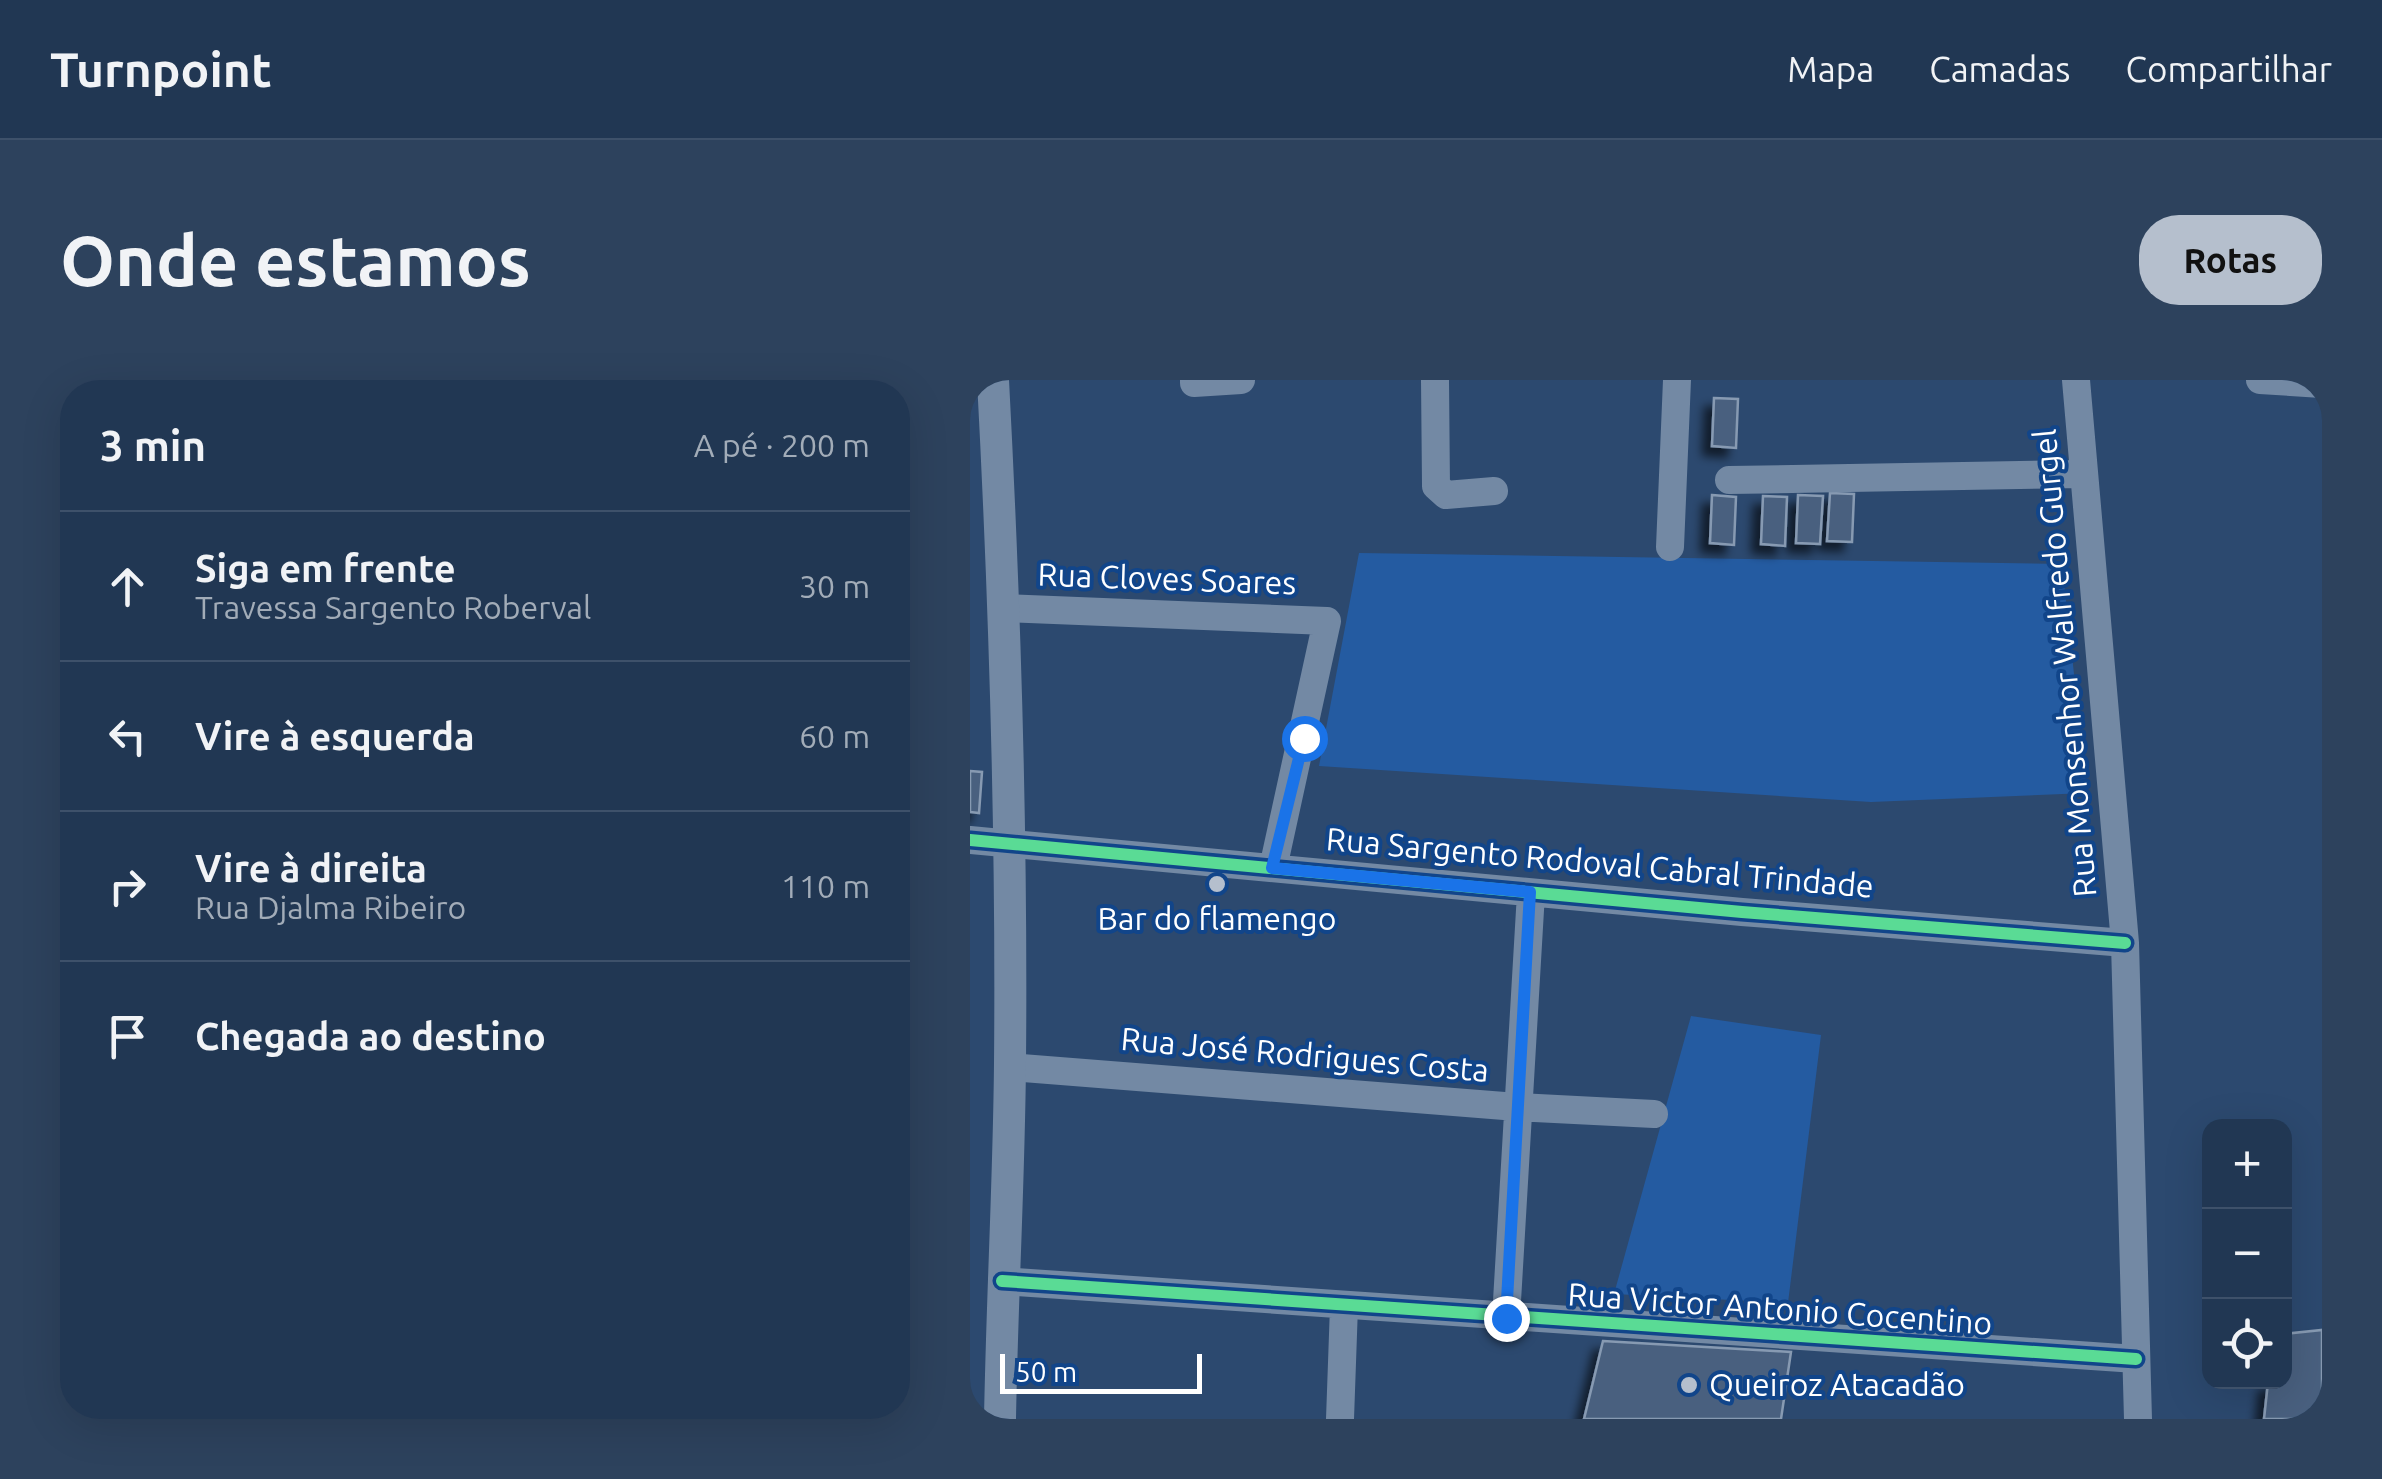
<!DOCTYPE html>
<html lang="pt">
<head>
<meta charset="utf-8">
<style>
  :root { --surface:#213753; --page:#2d425d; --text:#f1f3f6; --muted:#a2acb8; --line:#3e516a; --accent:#b5bfcd }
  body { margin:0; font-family:Ubuntu,sans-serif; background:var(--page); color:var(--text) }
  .controls { position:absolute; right:30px; bottom:30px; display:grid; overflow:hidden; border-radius:20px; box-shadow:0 10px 40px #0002 }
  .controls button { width:90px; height:90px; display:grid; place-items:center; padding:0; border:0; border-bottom:2px solid var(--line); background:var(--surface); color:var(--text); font:50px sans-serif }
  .scale { position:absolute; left:30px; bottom:25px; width:202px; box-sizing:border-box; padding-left:10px; border:5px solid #fff; border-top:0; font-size:28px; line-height:35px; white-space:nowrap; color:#fff; -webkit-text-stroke:8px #11458a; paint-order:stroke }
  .stop { position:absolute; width:30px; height:30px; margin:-22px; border:8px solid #1a73e8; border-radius:50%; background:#fff }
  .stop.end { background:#1a73e8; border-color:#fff; box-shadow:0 2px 10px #0008 }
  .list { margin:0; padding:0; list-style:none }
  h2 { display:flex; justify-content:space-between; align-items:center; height:130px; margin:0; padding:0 40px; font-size:42px }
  h2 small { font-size:32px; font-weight:400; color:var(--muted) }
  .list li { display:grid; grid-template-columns:65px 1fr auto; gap:30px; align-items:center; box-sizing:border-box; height:150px; padding:0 40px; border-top:2px solid var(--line) }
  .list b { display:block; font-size:38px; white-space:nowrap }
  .list p { margin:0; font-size:32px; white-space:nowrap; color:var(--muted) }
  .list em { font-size:32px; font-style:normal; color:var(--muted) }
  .icon { flex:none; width:55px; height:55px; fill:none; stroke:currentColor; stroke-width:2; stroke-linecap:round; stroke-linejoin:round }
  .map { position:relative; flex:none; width:1352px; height:1039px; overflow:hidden; border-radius:40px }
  header { display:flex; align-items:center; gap:60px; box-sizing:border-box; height:140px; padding:0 50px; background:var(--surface); border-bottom:2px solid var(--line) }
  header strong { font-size:48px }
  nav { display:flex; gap:55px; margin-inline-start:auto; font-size:35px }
  .intro { display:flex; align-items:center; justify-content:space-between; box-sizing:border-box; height:240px; padding:0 60px }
  h1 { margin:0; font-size:70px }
  .button { padding:25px 45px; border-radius:40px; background:var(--accent); color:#111; font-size:35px; font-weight:700 }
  main { display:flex; gap:60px; padding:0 60px }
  aside { flex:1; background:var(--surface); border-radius:40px; box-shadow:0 10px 40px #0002 }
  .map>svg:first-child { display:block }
  .green { fill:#245ba1 }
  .building { fill:#4a617f; stroke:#879ab2; stroke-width:2.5; filter:url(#shadow) }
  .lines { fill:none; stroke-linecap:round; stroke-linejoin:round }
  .minor { stroke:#7389a4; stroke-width:28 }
  .tertiary { stroke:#7389a4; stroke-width:32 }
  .cycleway-casing { stroke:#11458a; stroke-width:19 }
  .cycleway { stroke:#5adb95; stroke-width:12 }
  .route { stroke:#1a73e8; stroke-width:12 }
  .poi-dot { fill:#b5bfcd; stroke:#11458a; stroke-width:4 }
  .labels { text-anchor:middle; stroke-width:8; stroke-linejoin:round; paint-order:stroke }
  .street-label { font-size:32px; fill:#fff; stroke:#11458a }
  .poi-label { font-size:32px; fill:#fff; stroke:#11458a }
</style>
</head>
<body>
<header>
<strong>Turnpoint</strong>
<nav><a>Mapa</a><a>Camadas</a><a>Compartilhar</a></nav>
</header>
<div class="intro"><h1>Onde estamos</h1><a class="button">Rotas</a></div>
<main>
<aside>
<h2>3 min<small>A pé · 200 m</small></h2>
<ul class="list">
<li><svg class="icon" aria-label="ahead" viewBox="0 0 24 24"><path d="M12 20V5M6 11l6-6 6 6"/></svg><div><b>Siga em frente</b><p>Travessa Sargento Roberval</p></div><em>30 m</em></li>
<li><svg class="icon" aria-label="left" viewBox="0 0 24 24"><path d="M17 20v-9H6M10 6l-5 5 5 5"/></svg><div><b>Vire à esquerda</b></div><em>60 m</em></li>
<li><svg class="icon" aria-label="right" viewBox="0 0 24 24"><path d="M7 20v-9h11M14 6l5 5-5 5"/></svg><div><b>Vire à direita</b><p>Rua Djalma Ribeiro</p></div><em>110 m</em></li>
<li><svg class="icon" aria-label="arrive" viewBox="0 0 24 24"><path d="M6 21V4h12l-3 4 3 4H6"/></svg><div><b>Chegada ao destino</b></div></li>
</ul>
</aside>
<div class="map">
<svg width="1352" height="1039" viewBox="0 0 1352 1039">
  <defs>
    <filter id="shadow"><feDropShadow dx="-9" dy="9" stdDeviation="5" flood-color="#0009"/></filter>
  </defs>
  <rect width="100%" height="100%" fill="#2c496f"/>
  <!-- green -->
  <path class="green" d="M389,173L1092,184L1117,413L901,422L349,386Z
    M721,636L851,655L818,923L644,914Z"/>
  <!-- building -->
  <path class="building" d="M744,18L768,19L766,68L742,66Z
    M860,113L884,114L882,162L857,161Z
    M742,115L766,117L764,165L740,163Z
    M828,115L853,116L850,164L826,163Z
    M793,116L817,117L815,166L791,164Z
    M0,391L12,392L9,433L0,432Z
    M1352,950V1039H1294L1298,1002H1314V954Z
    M633,961L821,972L811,1039H614Z"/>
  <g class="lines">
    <!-- minor -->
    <path class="minor" d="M224,0V3L271,0
      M465,0L466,106L476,115L524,111
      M1106,0L1155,563L1168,1039
      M1290,0L1352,4
      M759,100L1113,94
      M700,167L707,0
      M35,228L357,241L303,488
      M0,460L772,532L1155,563
      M40,687L547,727L684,734
      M32,901L1166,979
      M536,938L561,513
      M370,1039L374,926"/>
    <!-- tertiary -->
    <path class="tertiary" d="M23,0C35,227 42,455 40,683C39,801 32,920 30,1039"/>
    <!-- cycleway casing -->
    <g class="cycleway-casing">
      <path id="cycleway" d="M0,460L772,532L1155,563
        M32,901L1166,979"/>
    </g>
    <!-- cycleway -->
    <use href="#cycleway" class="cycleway"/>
  </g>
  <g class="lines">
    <!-- route -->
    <path class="route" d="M334,358L302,488L560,512L536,938"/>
  </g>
  <!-- markers -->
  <g class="poi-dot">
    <circle cx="247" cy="504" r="10"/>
    <circle cx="719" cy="1005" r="10"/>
  </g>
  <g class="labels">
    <!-- street labels -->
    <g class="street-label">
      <text transform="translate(197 199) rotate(2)" y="11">Rua Cloves Soares</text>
      <text transform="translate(1095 283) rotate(-95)" y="11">Rua Monsenhor Walfredo Gurgel</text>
      <text transform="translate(630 483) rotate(5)" y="11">Rua Sargento Rodoval Cabral Trindade</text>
      <text transform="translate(335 675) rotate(5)" y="11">Rua José Rodrigues Costa</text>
      <text transform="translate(810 929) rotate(4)" y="11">Rua Victor Antonio Cocentino</text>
    </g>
    <!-- poi labels -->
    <g class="poi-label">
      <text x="247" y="550">Bar do flamengo</text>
      <text x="739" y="1016" text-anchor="start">Queiroz Atacadão</text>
    </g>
  </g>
</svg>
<div class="controls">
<button>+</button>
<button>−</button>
<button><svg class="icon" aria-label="locate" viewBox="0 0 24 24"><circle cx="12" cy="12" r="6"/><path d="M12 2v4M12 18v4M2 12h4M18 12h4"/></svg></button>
</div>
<div class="scale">50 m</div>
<div class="stop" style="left:334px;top:358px"></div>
<div class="stop end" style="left:536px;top:938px"></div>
</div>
</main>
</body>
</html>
